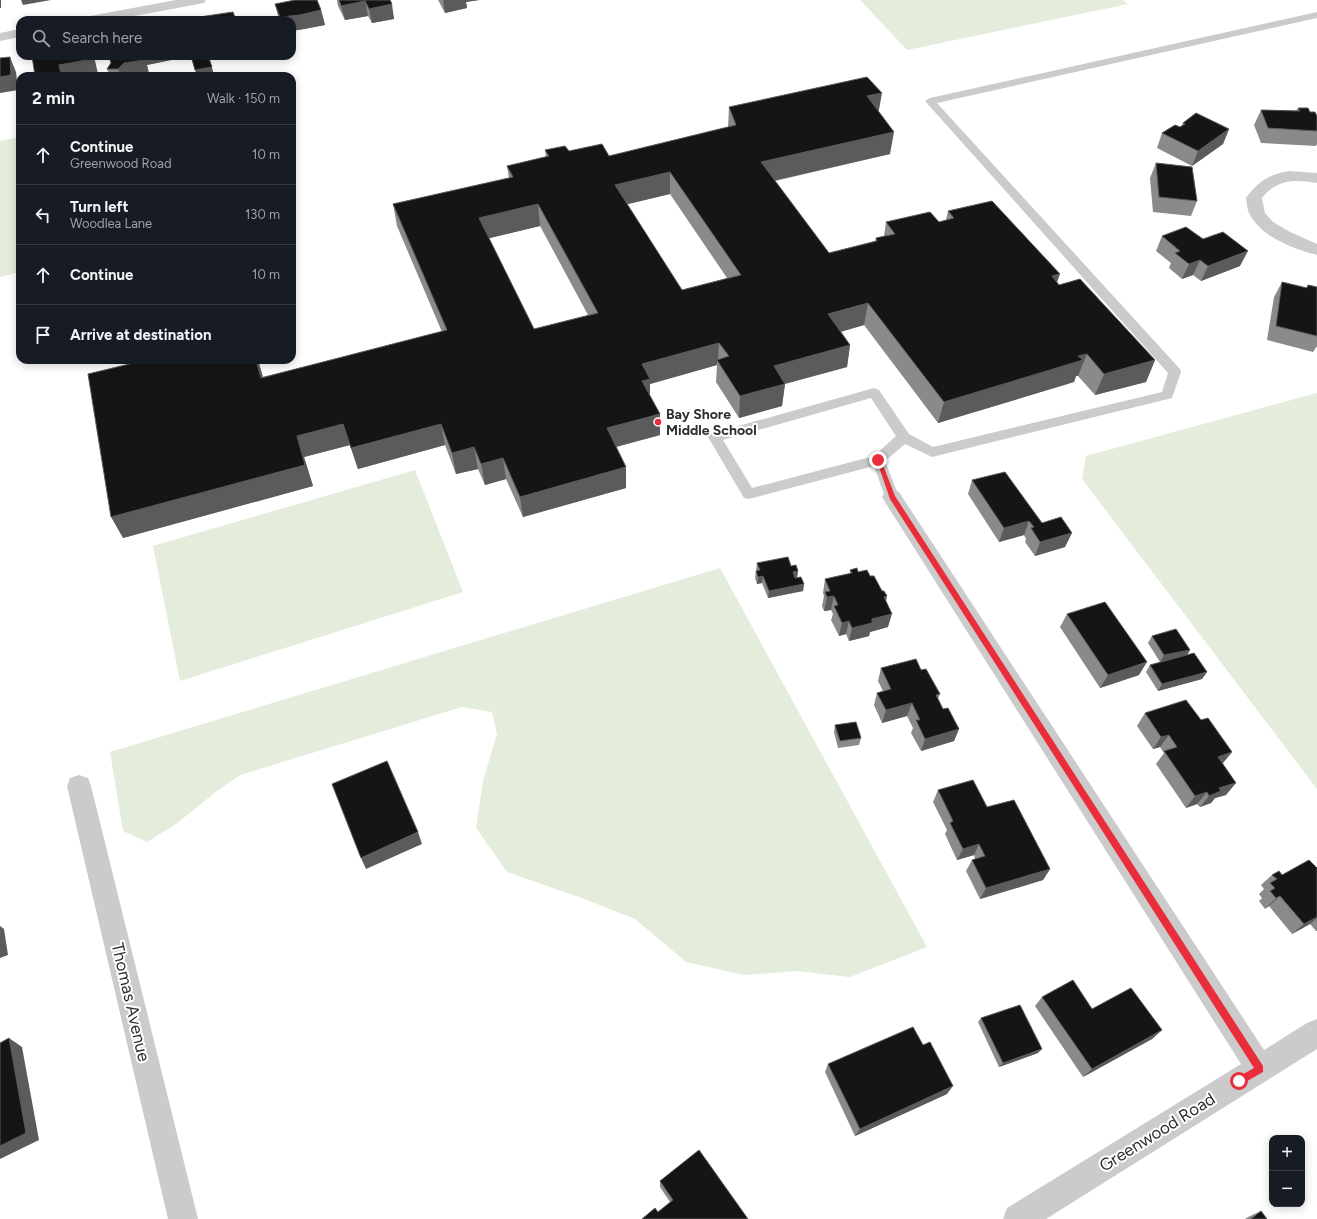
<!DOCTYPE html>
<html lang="en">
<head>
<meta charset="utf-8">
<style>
  :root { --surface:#171b24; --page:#20242c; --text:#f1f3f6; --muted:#9ea1a6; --line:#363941 }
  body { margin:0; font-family:Figtree,sans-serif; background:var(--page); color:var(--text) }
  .controls { position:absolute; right:12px; bottom:12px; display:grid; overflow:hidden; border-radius:8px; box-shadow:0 2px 10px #0003 }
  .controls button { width:36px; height:36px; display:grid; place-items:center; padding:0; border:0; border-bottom:1px solid var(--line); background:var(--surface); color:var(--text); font:20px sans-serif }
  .stop { position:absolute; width:12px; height:12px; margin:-9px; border:3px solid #e92d3a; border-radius:50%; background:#fff }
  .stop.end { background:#e92d3a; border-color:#fff; box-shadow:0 1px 4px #0008 }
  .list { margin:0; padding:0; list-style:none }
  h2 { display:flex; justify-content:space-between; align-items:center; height:52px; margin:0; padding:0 16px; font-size:17px }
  h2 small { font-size:13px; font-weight:400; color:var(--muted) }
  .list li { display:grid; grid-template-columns:26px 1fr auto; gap:12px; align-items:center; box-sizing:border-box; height:60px; padding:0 16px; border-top:1px solid var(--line) }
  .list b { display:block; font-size:15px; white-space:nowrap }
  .list p { margin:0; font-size:13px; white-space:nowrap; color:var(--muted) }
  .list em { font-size:13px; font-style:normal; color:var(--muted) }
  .icon { flex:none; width:22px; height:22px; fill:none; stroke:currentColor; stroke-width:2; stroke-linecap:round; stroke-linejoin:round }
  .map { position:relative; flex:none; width:1317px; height:1219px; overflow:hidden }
  .search { position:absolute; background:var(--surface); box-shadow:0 2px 10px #0003; left:16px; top:16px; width:280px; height:44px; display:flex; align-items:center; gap:10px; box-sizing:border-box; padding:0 14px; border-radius:12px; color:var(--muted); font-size:15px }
  .panel { position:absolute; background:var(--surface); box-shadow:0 2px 10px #0003; left:16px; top:72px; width:280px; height:292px; border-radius:12px }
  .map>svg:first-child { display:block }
  .green { fill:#e4ecdc }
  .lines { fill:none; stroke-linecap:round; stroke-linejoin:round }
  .lane { fill:#cbcbcb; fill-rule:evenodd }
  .street { fill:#cbcbcb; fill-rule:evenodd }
  .wall { fill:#8a8a8a; fill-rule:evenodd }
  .shaded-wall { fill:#5b5b5b }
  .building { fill:#151515; stroke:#5b5b5b; fill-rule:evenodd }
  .route { fill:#e92d3a }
  .poi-dot { fill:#e92d3a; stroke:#fff; stroke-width:1.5 }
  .labels { text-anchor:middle; stroke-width:4; stroke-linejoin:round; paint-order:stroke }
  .poi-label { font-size:14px; font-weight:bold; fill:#2e2e2e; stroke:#fff; text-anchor:start }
  .near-street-label { font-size:17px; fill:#2e2e2e; stroke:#fff }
</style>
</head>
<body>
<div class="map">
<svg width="1317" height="1219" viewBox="0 0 1317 1219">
  <rect width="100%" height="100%" fill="#fff"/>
  <!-- green -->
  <path class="green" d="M860,0H1123L1128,4L907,50Z
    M20,137V272L0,277V141Z
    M1317,393V789L1082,479L1086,456Z
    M415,470L463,592L180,681L153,546Z
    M720,568L927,947L850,977L797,971L744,975L686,962L635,919L587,900L507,872L476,828L483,781L497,734L492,712L462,707L240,775L217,791L176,824L147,842L123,831L110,752Z"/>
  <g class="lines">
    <!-- lane -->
    <path class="lane" d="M1317,12V18L937,103L1180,369L1181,372L1172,398L932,457L905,444L885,461L899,497L897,501L892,502L887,501L885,497L874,466L749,499L744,498L708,437L710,434L874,388L879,390L909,434L933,447L1162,392L1168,373L925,101L930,98ZM871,398L896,436L874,456L752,488L723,440Z"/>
    <!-- street -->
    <path class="street" d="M176,0H206L204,3L199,4L113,20H83L85,17L90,16Z
      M20,29V37L0,41V33Z
      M1289,171L1317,173V183C1294,179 1277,179 1262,198L1265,213L1273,222L1290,232L1317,244V255C1293,249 1261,237 1249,213C1247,209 1247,203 1246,198C1257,182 1270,174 1289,171Z
      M892,489L899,492L1264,1050L1307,1023L1317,1019V1049L1046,1219H1003L1007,1208L1241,1064L885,502L882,497L885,492Z
      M79,775L88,778L91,786L198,1219H168L67,786L70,778Z"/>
  </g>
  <!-- wall -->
  <path class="wall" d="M337,0H390L394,19L372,23L368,16L345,20L338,6Z
    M438,0H479L466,2L467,8L445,13Z
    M275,4L321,10L325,25L304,29L292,31V20H279Z
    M109,56H175L176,59L147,65L149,74L141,76H110L107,69L111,63Z
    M729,107L879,112L890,154L775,181L829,253L875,241L876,238L884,236L886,222H939L946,220L948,211L1057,282L1059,285L1155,360L1146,382L1095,395L1078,376H1076L1074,382L938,423L864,325L841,332L850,345L847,367L785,384L782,406L739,418L716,382L717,365L650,384V395L660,435L616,447L626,488L523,517L506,479L485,485L478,469L456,474L445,445L358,469L350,445L304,457L313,486L123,538L146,360H258L263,377L442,332L397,226L393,204L509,178L507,166L546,157L545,150L569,151L609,156L728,127ZM670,194L727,278L682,290L627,204ZM540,226L588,315L534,329L489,238Z
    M1298,108L1310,112L1317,116V144L1316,146L1261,143L1254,125L1261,110L1296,111Z
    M1183,123L1229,129L1223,144L1192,166L1157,148L1162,133L1181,127Z
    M1156,163L1197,201L1191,216L1153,212L1150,178Z
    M1162,236L1203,239L1240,266L1201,281L1193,275L1182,279L1169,268L1171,263L1156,251Z
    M1282,282L1306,288L1308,285L1317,287V346L1313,352L1267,340L1274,297Z
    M972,480L1042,523L1065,547L1035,556L1025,542L1026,539L1024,535L999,542L968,494Z
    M757,563L791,566L798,571L797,577L804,584L803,591L768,598L762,583L757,584L755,578Z
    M850,570L870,576L882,591L887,596L886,601L888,627L870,632L869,636L849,641L846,634L839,636L831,620L833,614L831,610L824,611L822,606L824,596L823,593L825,579L850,574Z
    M1067,614L1139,675L1100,688L1060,627Z
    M1152,636L1190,650L1187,655L1207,672L1202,679L1158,691L1146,672L1150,665L1170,660L1160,662L1148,643Z
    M881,668L921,670L940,694L938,699L943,709L959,729L954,741L921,751L911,733L913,728L907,716L882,723L874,705L877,693L883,691L878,681Z
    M1145,713L1201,720L1232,752L1223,763L1226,795L1215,798L1211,803L1200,807L1197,804L1186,808L1156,764L1164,753L1160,747L1153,749L1137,726Z
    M835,725L861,738L859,745L838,748L834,732Z
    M938,790L987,807L1050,869L1043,880L980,899L966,871L972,860L975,859L974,855L957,860L945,834L947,830L933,802Z
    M1317,868V931H1316L1310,924L1292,934L1269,906L1265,909L1259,901L1262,898L1259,894L1264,889L1261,885L1272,875H1282Z
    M1042,997L1092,1009L1162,1030L1152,1039L1083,1077L1035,1006Z
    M981,1018L1038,1053L999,1067L978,1022Z
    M828,1064L947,1094L855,1136L825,1072Z
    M660,1181L748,1219L658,1212L670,1202L660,1187Z
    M1261,1211L1267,1219H1245L1248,1217Z"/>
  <!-- shaded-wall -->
  <path class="shaded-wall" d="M0,0H1V8H0Z
    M21,0H51L23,5Z
    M443,0H479L466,2L467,8L445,13Z
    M365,1L368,16L345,20L341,6Z
    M392,4L394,19L372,23L369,9Z
    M321,10L325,25L304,29L292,31V20H280V17Z
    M91,56H94L98,74L87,76H51L59,65Z
    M143,56H175L176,59L147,65L149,74L141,76H121L118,69L124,63Z
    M209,56L214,75L207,76H197L195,70Z
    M10,57L16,72L18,90L0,93V77Z
    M882,93L878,115L867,96Z
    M1229,129L1223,144L1192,166L1198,151Z
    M894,132L890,154L759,184L761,162Z
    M670,172V194L616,207L615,185Z
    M538,204L540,226L482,240L479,218Z
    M1248,251L1240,266L1201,281L1208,266Z
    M1200,260L1193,275L1182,279L1189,264Z
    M1060,274L1052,296V276Z
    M868,303L864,325L825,336L828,314Z
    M719,343L718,362L717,360V365L650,384V401L643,403L642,364Z
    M850,345L847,367L784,384H785L782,406L739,418L740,396L774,366Z
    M1087,354L1078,376H1076L1074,382L938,423L944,402L1078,356Z
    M256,360H258L269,399L261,378Z
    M1155,360L1146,382L1095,395L1104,374Z
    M660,414V435L608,449L607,428Z
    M343,424L350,445L304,457L313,486L123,538L111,517L297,436Z
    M441,424L445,445L358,469L351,448Z
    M474,447L478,469L456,474L452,453Z
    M503,458L506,479L485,485L481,464Z
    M626,467V488L523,517L520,497Z
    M1029,521L1024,535L999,542L1004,528Z
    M1072,533L1065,547L1035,556L1040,542Z
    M798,571L797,578L792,579L793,572Z
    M763,576L762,583L757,584L758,577Z
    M804,584L803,591L768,598L769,591Z
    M834,596L831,610L824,611L827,597Z
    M887,596L883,610L884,597Z
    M892,614L888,627L870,632L869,636L849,641L852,628L872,619Z
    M849,621L846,634L839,636L842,623Z
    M1190,650L1186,657L1160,662L1164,655Z
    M1147,662L1139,675L1100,688L1108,675Z
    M1207,672L1202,679L1158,691L1162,684Z
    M912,703L907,716L882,723L886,710Z
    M959,729L954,741L921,751L925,739Z
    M1169,735L1160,747L1153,749L1161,737Z
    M1232,752L1222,764L1218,757Z
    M1236,783L1226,795L1215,798L1211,803L1200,807L1209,796L1219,788Z
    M1207,792L1197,804L1186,808L1195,796Z
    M418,832L422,844L366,869L361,858Z
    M979,844L974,855L957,860L963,849Z
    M1050,869L1043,880L980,899L986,888Z
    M1280,896L1269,906L1265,909L1276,898Z
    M1317,917V918L1310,924L1292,934L1304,924Z
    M0,926L4,929L8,955L0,958Z
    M1162,1030L1152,1039L1083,1077L1092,1069Z
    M9,1038L22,1047L39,1140L0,1159V1146Z
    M1042,1049L1038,1053L999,1067L1003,1063Z
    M953,1086L947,1094L855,1136L860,1129Z"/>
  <!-- building -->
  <path class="building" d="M295,0H317L321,10L300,15L280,17L275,4Z
    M339,0H390L392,4L369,9L365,1L341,6Z
    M233,12L236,20H186V19Z
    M32,56H91L92,59L59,65L61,74L51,76H35Z
    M109,56H143L144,60L124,63L118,69H107L111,63Z
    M191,56H208L212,67L195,70Z
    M10,57L11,75L0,77V58Z
    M867,77L882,93L867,96L894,132L761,162L829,253L877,241L876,238L895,234L886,222L930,212L939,222L954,218L948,211L992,201L1060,274L1052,276L1059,285L1080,279L1155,360L1104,374L1087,354L1078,356L1083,360L944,402L868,303L828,314L850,345L774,366L785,384L740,396L717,360L729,356L719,343L642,364L650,379L642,381L660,414L607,428L626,467L520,497L503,458L481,464L474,447L452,453L441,424L351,448L343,424L297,436L305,465L111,517L88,374L146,360H256L261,378L447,330L393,204L513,177L507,166L549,156L545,150L565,146L569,151L602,144L609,156L736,125L729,107ZM670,172L741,275L682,290L615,185ZM538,204L598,313L534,329L479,218Z
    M1298,108H1308L1310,112H1315L1317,116V131L1268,128L1261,110L1300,111Z
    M1196,113L1229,129L1198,151L1162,133L1175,125L1180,127L1185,124L1183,123Z
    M1156,163L1192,167L1197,201L1159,197Z
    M1186,227L1203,239L1223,232L1248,251L1208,266L1200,260L1189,264L1175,253L1180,251L1162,236Z
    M1282,282L1307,288L1308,285L1317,287V336L1276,326Z
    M1005,472L1042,523L1061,517L1072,533L1040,542L1031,528L1034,527L1029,521L1004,528L972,480Z
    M788,557L791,566L796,565L798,571L793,572L795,578L801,577L804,584L769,591L763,576L758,577L756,571L760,570L757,563Z
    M857,568L858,572L867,570L870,576H874L882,591H884L887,596L884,597L892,614L872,619V623L852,628L849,621L842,623L834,606L838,605L834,596L827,597L825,592L830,591L825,579L852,573L850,570Z
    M1105,602L1147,662L1108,675L1067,614Z
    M1176,629L1190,650L1164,655L1152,636Z
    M1194,653L1207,672L1162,684L1150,665Z
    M916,659L921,670L926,669L940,694L936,695L943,709L948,708L959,729L925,739L916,720H920L912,703L886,710L877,693L891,689L881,668Z
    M1186,700L1201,720L1208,718L1232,752L1218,757L1236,783L1219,788L1221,791L1209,796L1207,792L1195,796L1164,751L1177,747L1169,735L1161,737L1145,713Z
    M856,722L861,738L840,741L835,725Z
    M387,761L418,832L361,858L332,784Z
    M973,780L987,807L1014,800L1050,869L986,888L972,860L985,856L979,844L963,849L950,823L953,821L938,790Z
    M1309,860L1317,868V917L1304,924L1280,896L1276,898L1270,891L1275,888L1270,883L1277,879L1272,875L1279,871L1282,875Z
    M1073,980L1092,1009L1131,988L1162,1030L1092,1069L1042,997Z
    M1020,1005L1042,1049L1003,1063L981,1018Z
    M913,1027L923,1045L930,1042L953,1086L860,1129L828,1064Z
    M9,1038L26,1133L0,1146V1043Z
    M699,1150L748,1219H642L655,1208L658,1212L673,1200L660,1181Z
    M1261,1211L1267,1219H1251Z"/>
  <!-- route -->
  <path class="route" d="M876,458L881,460L895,496L1263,1066V1072L1242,1084H1236V1078L1254,1068L890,499Z"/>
  <!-- markers -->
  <circle class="poi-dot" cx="658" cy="422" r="4"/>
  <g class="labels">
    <!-- poi labels -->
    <g class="poi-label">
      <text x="666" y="419">Bay Shore<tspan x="666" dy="16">Middle School</tspan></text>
    </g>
    <!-- near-street labels -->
    <g class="near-street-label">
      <text transform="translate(131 1002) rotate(77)" y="6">Thomas Avenue</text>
      <text transform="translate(1157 1132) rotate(-32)" y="6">Greenwood Road</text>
    </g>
  </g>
</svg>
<div class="controls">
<button>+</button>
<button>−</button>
</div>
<div class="stop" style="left:1239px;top:1081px"></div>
<div class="stop end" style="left:878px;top:460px"></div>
<div class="search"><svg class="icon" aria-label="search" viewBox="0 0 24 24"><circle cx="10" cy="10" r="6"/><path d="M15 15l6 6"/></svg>Search here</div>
<section class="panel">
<h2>2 min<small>Walk · 150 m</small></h2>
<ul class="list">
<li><svg class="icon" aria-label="ahead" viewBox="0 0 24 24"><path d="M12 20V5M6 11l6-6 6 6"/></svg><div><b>Continue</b><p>Greenwood Road</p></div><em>10 m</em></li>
<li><svg class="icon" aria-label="left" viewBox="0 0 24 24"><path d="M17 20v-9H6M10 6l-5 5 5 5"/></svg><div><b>Turn left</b><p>Woodlea Lane</p></div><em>130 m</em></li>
<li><svg class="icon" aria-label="ahead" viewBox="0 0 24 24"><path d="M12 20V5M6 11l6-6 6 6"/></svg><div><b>Continue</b></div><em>10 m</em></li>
<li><svg class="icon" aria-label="arrive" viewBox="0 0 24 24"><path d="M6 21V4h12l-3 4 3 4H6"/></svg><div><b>Arrive at destination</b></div></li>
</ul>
</section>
</div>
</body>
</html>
